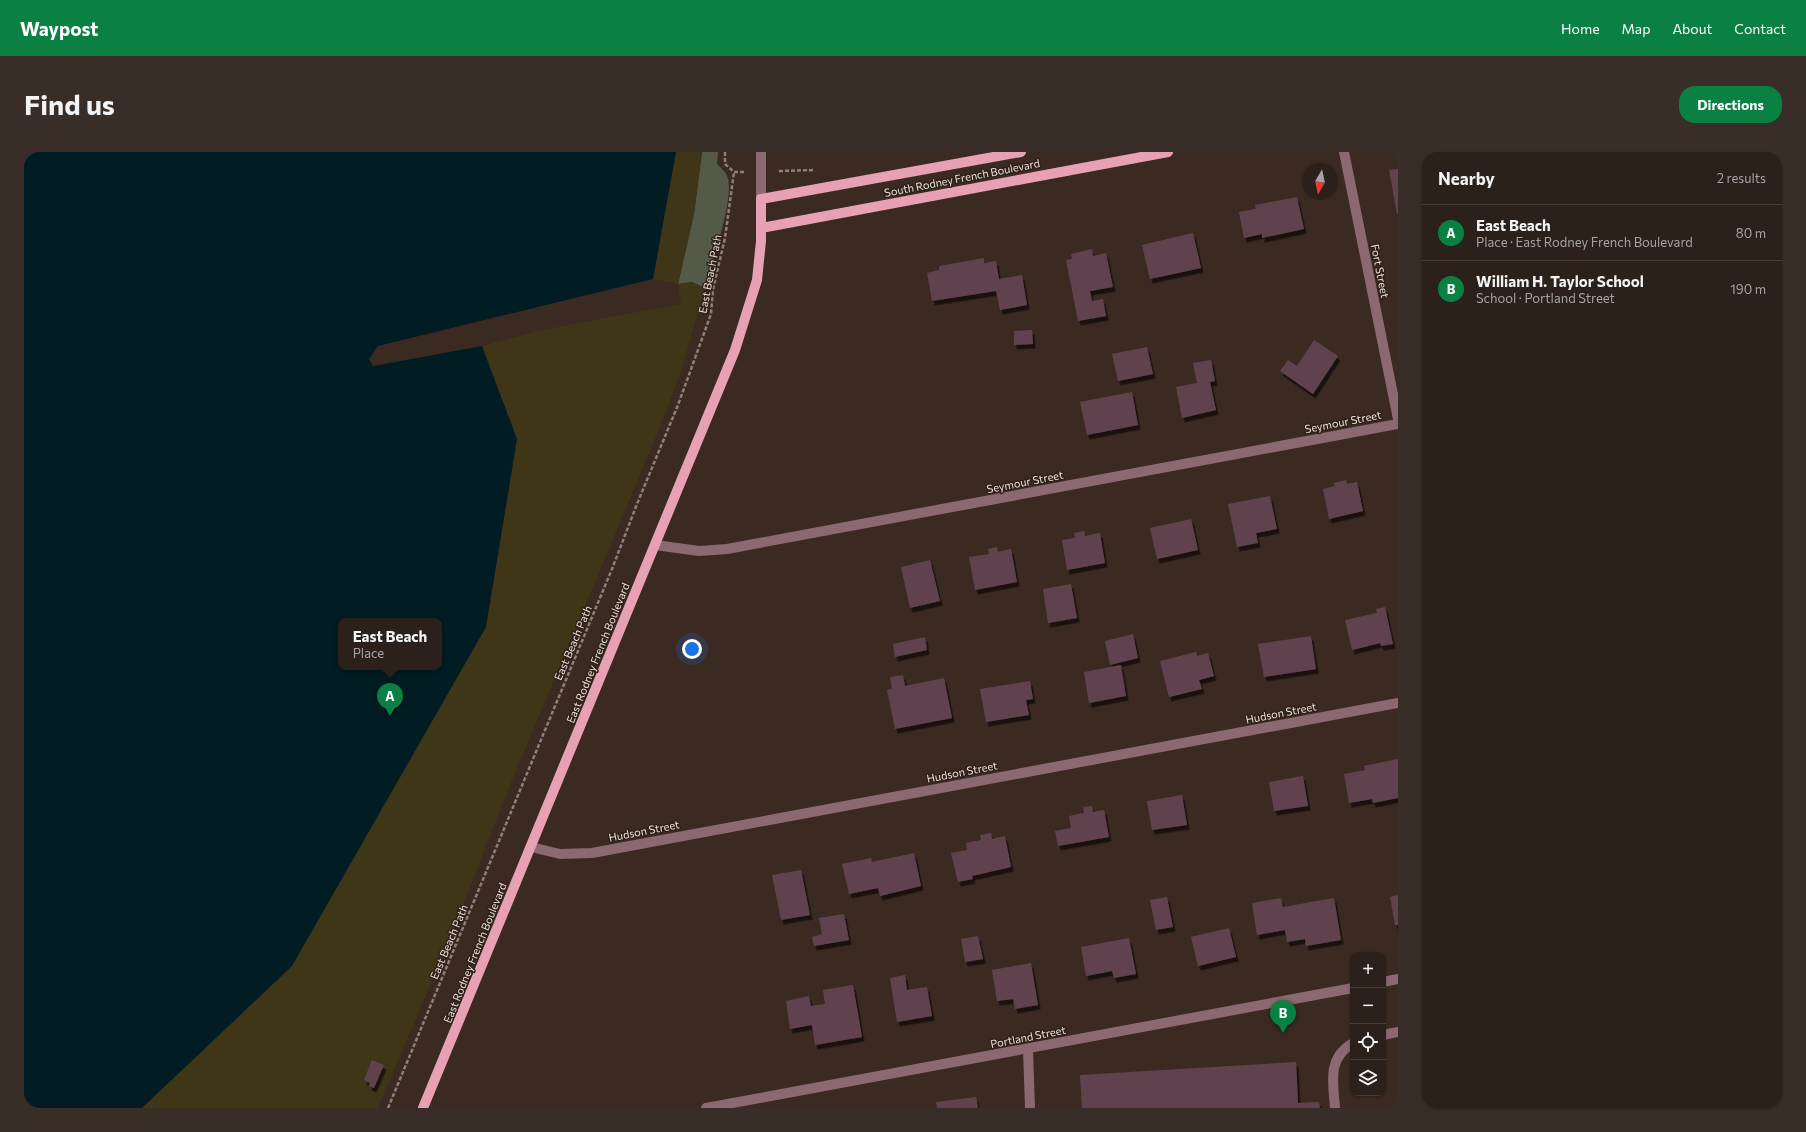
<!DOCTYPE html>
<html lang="en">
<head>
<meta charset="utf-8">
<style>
  :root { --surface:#2c201a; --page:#382d27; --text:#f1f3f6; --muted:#a6a3a2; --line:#483e39; --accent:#0b8043 }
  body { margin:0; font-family:Commissioner,sans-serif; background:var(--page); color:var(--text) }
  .controls { position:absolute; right:12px; bottom:12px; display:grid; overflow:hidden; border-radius:8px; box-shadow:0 1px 3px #0004 }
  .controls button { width:36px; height:36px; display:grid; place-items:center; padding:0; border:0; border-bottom:1px solid var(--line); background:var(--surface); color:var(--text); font:20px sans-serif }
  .compass { position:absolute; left:1278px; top:12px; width:36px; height:36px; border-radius:50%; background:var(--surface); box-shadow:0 1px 3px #0004; rotate:189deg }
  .you { position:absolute; left:668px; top:497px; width:14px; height:14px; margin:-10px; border:3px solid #fff; border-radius:50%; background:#1a73e8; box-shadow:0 0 0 6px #1a73e833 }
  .badge { display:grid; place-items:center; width:26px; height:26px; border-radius:50%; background:var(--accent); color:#fff; font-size:13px; font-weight:700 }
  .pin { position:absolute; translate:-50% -33px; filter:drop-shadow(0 1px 2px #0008) }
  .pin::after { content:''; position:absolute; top:21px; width:14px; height:12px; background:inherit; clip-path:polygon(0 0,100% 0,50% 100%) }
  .popup { position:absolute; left:314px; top:466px; width:104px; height:52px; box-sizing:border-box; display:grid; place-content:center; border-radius:8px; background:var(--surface); filter:drop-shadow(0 1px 3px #0005); font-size:13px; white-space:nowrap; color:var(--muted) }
  .popup b { font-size:15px; color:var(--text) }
  .popup::after { content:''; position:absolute; left:50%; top:100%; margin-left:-8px; border:8px solid transparent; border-top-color:var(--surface) }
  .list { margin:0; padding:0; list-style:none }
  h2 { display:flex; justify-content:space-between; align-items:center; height:52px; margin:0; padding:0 16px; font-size:17px }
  h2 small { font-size:13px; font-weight:400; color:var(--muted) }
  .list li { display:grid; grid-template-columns:26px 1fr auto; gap:12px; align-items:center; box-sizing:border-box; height:56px; padding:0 16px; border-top:1px solid var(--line) }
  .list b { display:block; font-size:15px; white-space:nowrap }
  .list p { margin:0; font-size:13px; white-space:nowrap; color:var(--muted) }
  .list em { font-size:13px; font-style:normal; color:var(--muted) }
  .icon { flex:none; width:22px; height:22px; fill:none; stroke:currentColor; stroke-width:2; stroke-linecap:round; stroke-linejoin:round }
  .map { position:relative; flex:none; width:1374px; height:956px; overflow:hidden; border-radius:16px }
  header { display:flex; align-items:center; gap:24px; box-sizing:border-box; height:56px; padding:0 20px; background:var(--accent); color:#fff }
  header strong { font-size:19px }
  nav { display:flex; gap:22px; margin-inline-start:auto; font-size:14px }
  .intro { display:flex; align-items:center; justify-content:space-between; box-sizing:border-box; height:96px; padding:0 24px }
  h1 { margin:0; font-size:28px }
  .button { padding:10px 18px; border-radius:16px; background:var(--accent); color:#fff; font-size:14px; font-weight:700 }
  main { display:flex; gap:24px; padding:0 24px }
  aside { flex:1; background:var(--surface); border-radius:16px; box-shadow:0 1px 3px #0004 }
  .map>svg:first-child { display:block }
  .green { fill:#535a48 }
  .sand { fill:#3e3616; fill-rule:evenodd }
  .water { fill:#011d23; fill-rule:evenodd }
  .building { fill:#60434f; filter:url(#shadow) }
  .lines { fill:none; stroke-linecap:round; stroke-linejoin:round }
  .path { stroke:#8d7f79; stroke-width:2.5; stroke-dasharray:4 2; stroke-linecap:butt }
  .minor { stroke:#8c6871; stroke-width:10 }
  .major { stroke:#e8a0b3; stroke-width:10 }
  .labels { text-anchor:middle; stroke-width:3; stroke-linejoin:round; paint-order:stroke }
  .street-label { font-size:11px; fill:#e9ded9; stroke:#302119 }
</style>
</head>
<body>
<header>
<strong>Waypost</strong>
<nav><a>Home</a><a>Map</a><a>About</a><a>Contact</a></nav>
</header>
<div class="intro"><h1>Find us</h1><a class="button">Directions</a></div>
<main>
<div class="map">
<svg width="1374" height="956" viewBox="0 0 1374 956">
  <defs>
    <filter id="shadow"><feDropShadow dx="2.5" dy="4.5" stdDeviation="0" flood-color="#0009"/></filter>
  </defs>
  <rect width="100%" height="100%" fill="#3b2a22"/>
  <!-- green -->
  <path class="green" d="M678,0H694L693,12C696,15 702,20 703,24C712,43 687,113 681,136L668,130L654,132L670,62Z"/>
  <!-- sand -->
  <path class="sand" d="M648,0H678L670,62L654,132L668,130L681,136L657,220L638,270L487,631L425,788L354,956H0L349,214L458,194L514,179L575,167L657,152L654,132L629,127L640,65ZM317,469H415V515H317Z"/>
  <!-- water -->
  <path class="water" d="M0,0H652L629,127L354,194L345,207L349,214L458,194L493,287L462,475L268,814L118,956H0ZM317,469H415V515H317Z"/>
  <!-- building -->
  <path class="building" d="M1374,17V62H1373L1365,18Z
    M1273,45L1280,77L1238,86V82L1220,86L1215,60L1232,57L1231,53Z
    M1169,81L1177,116L1126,127L1118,93Z
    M1068,97L1069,104L1082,101L1089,135L1066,139L1068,149L1079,147L1082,164L1054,169L1042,108L1048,107L1047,102Z
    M960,106V111L972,109L975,127L998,123L1003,153L976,158L972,139L908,149L903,121L915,118V114Z
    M1008,178L1009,192L990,193V179Z
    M1290,188L1314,204L1289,242L1256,219L1264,208L1273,214Z
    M1123,195L1129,222L1094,229L1088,202Z
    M1187,208L1191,229L1186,230L1192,258L1158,266L1152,235L1173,231L1169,211Z
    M1108,240L1114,273L1063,283L1056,250Z
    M1322,328L1323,332L1333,330L1339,359L1305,367L1299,337L1311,334L1310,331Z
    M1246,344L1253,377L1232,381L1234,391L1213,395L1204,352Z
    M1167,367L1174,398L1133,407L1126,376Z
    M1060,379L1061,384L1076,381L1081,411L1043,418L1038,388L1051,386L1050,381Z
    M973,395L974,400L987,397L993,430L951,438L945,405L965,402L964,397Z
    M906,408L916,449L886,456L877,415Z
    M1047,432L1053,466L1024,471L1019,437Z
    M1361,455L1369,492L1357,494L1356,491L1328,498L1321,468L1353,461L1352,457Z
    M1109,482L1114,506L1086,513L1081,489Z
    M1287,484L1292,517L1240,525L1234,492Z
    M901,485L903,498L871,505L869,492Z
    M1172,500L1173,504L1184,501L1190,524L1175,528L1178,537L1145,545L1136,509Z
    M1097,513L1102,544L1065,551L1060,520Z
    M879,523L881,534L920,526L928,566L871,577L863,538L868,537L866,525Z
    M1006,529L1009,547L1002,548L1005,563L962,570L956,537Z
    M1374,607V646L1349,651L1348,647L1325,651L1320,622L1341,618L1340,614Z
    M1279,624L1284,654L1250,659L1245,630Z
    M1158,643L1163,673L1128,678L1123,649Z
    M1068,654L1069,660L1080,658L1085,685L1034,694L1031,679L1047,676L1045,664L1060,661L1059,655Z
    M967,681L968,687L981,684L987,715L948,724L949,727L934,730L927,701L943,698L942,691L957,688L956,683Z
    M890,701L897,734L856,744L854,736L825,742L818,712L847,706L848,710Z
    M777,718L786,763L757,768L748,723Z
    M1374,743V773H1371L1366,745Z
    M1143,745L1149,775L1132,778L1126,748Z
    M1257,746L1259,755L1310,746L1317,788L1282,794L1281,787L1263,790L1261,778L1233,783L1228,751Z
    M820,762L825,788L790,794L788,785L798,782L795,766Z
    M1205,776L1212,805L1174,814L1167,785Z
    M954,784L959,807L941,810L937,787Z
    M1105,786L1112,822L1090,826L1088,819L1062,824L1057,795Z
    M1007,811L1014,853L991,857L989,847L973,849L968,818Z
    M881,823L883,838L903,835L908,864L873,870L866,826Z
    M829,833L838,885L791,893L788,873L766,877L762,849L785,844L787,854L801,852L799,838Z
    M348,908L360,913L350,936L345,934L346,931L340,928Z
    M1272,910L1274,951L1295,950L1296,956H1058L1056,923Z
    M952,945L954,956H913L912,950Z"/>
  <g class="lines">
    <!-- path -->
    <path class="path" d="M701,0V12L710,20
      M755,19L790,18
      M710,20H720
      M364,956L588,417L613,352L654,253L687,162L689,137L701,86L710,20"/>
    <!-- minor -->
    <path class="minor" d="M1320,0L1374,267
      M737,47V0
      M631,393L675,399L703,397L1374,272
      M507,695L536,702L568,701L1374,551
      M1359,830L1374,827
      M1359,883L1374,880
      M1004,897L1006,956
      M682,956L1329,836
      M1311,956C1309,930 1303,906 1329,891"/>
    <!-- major -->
    <path class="major" d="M737,76L1144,0
      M399,956L711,198L733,128L737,89V47L997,0"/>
  </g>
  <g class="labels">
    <!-- street labels -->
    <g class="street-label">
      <text transform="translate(938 26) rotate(-11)" y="4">South Rodney French Boulevard</text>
      <text transform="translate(1356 119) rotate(79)" y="4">Fort Street</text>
      <text transform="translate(686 122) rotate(-79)" y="4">East Beach Path</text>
      <text transform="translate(1319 270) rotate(-11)" y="4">Seymour Street</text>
      <text transform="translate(1001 330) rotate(-11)" y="4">Seymour Street</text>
      <text transform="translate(549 491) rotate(-67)" y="4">East Beach Path</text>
      <text transform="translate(574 501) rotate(-68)" y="4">East Rodney French Boulevard</text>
      <text transform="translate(1257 561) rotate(-11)" y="4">Hudson Street</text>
      <text transform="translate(938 620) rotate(-11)" y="4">Hudson Street</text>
      <text transform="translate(620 679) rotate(-11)" y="4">Hudson Street</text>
      <text transform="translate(425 790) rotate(-67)" y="4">East Beach Path</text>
      <text transform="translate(451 801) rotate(-68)" y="4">East Rodney French Boulevard</text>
      <text transform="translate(1004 885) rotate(-11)" y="4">Portland Street</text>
    </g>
  </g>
</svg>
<div class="controls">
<button>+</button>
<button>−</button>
<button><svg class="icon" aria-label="locate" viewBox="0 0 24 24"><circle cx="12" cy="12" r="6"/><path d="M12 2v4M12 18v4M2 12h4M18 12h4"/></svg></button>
<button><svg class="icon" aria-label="layers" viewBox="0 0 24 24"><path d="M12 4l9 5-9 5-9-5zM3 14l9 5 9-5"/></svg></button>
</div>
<svg class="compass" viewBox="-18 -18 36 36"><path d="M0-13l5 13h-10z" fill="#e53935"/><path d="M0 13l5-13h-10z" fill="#a6a3a2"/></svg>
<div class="you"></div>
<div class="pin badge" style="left:366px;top:564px">A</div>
<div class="popup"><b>East Beach</b>Place</div>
<div class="pin badge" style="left:1259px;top:881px">B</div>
</div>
<aside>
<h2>Nearby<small>2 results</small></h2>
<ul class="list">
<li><span class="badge">A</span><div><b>East Beach</b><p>Place · East Rodney French Boulevard</p></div><em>80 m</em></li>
<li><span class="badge">B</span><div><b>William H. Taylor School</b><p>School · Portland Street</p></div><em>190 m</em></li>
</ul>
</aside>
</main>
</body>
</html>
